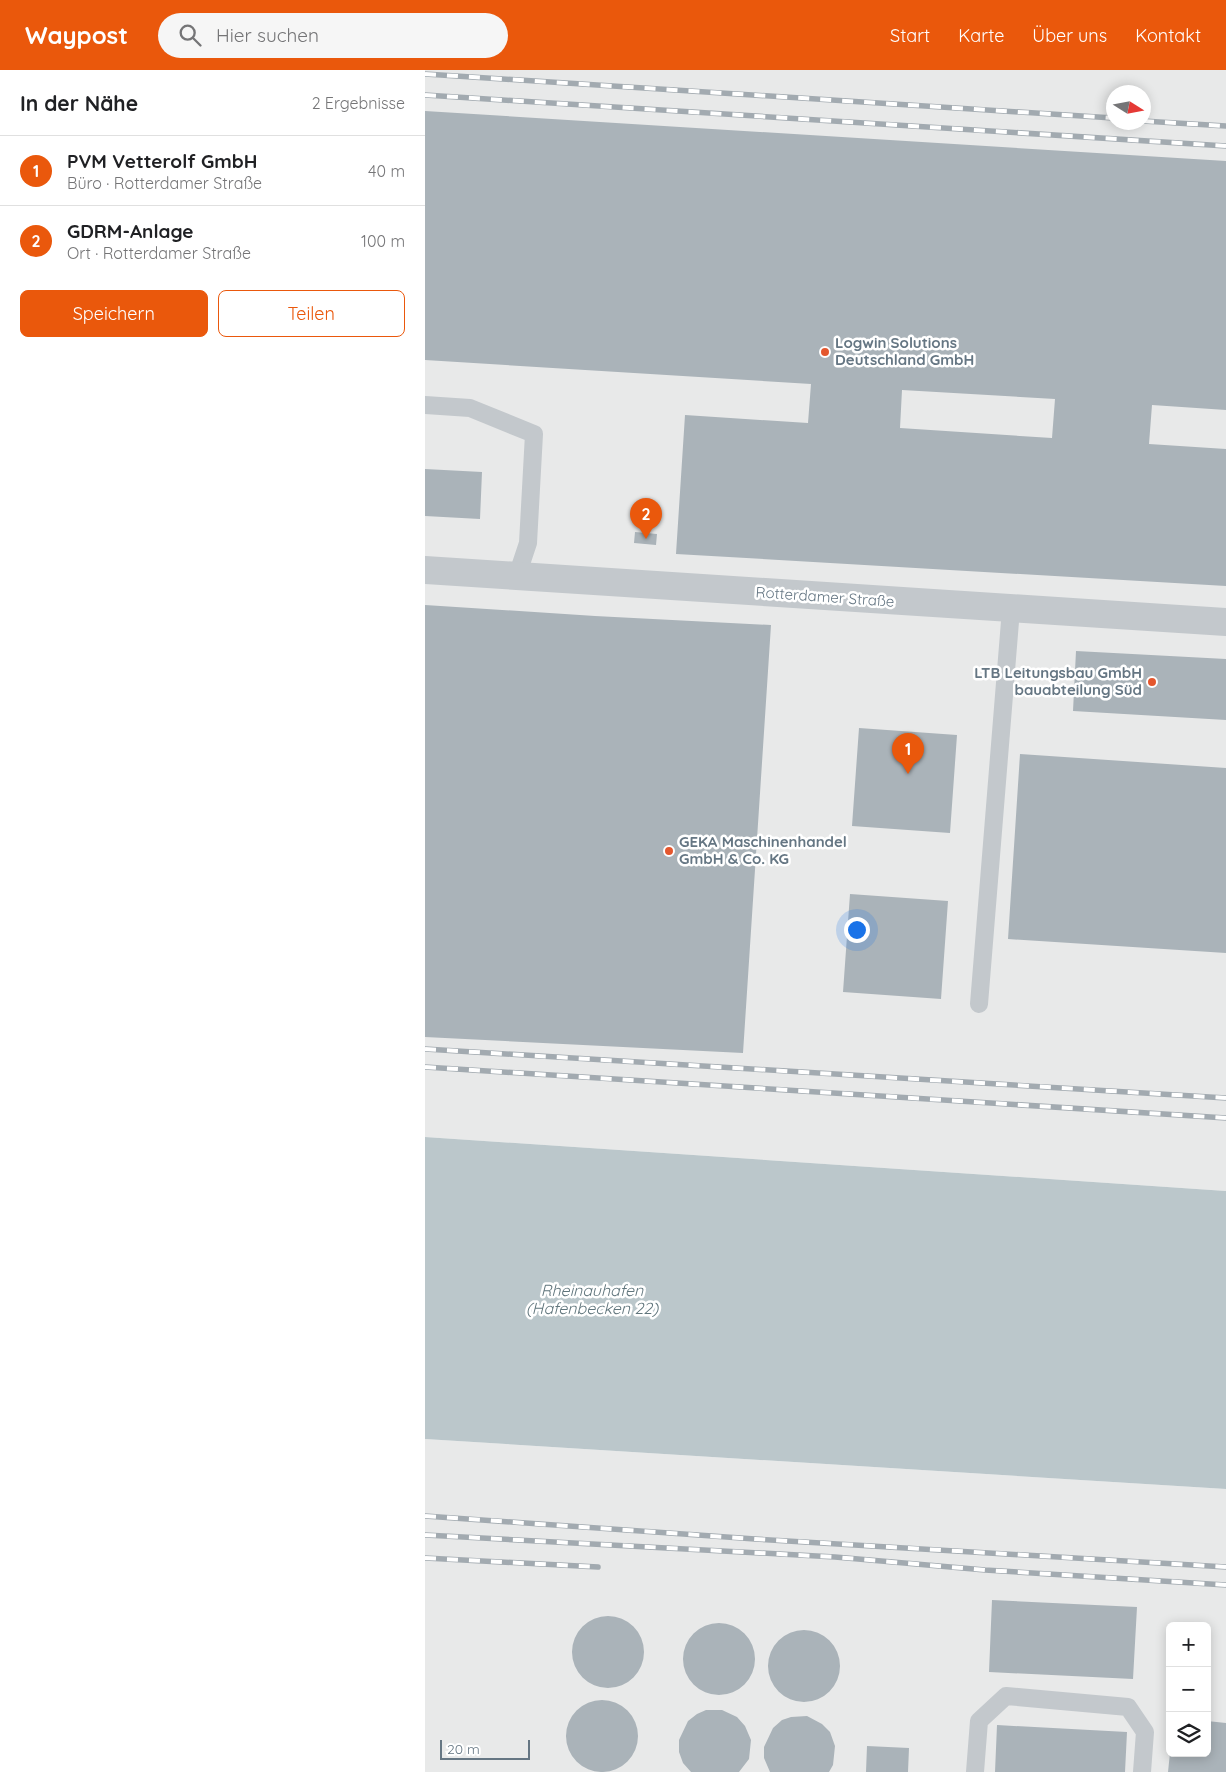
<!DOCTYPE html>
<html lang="de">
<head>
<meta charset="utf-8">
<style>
  :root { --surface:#fff; --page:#f6f6f6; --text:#202124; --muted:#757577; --line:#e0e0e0; --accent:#ea580c }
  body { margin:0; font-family:Quicksand,sans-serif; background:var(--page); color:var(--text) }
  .controls { position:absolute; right:15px; bottom:15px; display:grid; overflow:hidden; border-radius:8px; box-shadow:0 2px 12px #0003 }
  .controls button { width:45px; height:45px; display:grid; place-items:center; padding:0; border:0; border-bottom:1px solid var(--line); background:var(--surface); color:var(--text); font:25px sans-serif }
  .compass { position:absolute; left:681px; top:15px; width:45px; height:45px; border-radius:50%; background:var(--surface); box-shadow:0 2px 12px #0003; rotate:101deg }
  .scale { position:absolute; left:15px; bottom:12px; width:90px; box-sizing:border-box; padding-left:5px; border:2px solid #657683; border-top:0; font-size:14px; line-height:18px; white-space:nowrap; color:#657683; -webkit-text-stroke:4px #fff; paint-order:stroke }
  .you { position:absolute; left:431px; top:859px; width:18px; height:18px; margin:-12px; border:4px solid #fff; border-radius:50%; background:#1a73e8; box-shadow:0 0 0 8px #1a73e833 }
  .badge { display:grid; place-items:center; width:32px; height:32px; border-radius:50%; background:var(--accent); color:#fff; font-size:16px; font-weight:700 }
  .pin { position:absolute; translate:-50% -41px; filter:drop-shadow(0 1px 2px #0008) }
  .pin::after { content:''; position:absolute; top:26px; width:18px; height:15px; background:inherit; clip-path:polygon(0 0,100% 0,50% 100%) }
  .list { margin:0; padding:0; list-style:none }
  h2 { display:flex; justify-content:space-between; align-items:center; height:65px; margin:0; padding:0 20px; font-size:21px }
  h2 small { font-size:16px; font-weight:400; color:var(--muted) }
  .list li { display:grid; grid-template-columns:32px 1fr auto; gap:15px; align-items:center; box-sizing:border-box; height:70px; padding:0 20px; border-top:1px solid var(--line) }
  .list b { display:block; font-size:19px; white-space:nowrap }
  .list p { margin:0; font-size:16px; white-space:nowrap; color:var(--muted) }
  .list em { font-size:16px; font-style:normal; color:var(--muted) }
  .actions { display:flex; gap:10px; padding:15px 20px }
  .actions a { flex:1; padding:11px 0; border:1px solid var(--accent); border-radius:8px; text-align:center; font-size:18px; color:var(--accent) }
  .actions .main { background:var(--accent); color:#fff }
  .icon { flex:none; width:28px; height:28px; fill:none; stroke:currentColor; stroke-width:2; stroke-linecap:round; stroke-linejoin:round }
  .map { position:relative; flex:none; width:801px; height:1702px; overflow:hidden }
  header { display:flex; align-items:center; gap:30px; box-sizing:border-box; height:70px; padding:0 25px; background:var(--accent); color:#fff }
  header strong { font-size:24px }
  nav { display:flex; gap:28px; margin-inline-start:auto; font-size:18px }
  .search { width:350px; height:45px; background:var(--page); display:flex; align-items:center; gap:12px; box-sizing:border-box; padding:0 18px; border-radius:28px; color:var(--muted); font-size:19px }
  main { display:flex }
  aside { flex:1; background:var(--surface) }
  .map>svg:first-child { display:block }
  .built { fill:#e8e9e9; fill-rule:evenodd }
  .water { fill:#bbc7cb }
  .building { fill:#aab3b9; fill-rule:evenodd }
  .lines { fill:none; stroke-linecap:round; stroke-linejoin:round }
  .service { stroke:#c3c8cc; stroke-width:18 }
  .minor { stroke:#c3c8cc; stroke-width:28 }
  .rail-casing { stroke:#a2aab0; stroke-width:5.5 }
  .rail { stroke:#fff; stroke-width:4; stroke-dasharray:11; stroke-linecap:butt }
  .poi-dot { fill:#e4572e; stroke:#fff; stroke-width:2 }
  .labels { text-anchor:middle; stroke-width:5; stroke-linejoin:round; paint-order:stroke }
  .poi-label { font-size:15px; font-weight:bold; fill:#657683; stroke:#fff; text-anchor:start }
  .street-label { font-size:15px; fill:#657683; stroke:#fff }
  .water-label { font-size:16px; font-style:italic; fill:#60757c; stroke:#fff }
</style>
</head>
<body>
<header>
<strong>Waypost</strong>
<div class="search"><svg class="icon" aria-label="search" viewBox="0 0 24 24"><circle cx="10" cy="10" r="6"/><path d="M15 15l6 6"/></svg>Hier suchen</div>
<nav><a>Start</a><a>Karte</a><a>Über uns</a><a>Kontakt</a></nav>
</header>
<main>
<aside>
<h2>In der Nähe<small>2 Ergebnisse</small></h2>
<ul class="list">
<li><span class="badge">1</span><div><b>PVM Vetterolf GmbH</b><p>Büro · Rotterdamer Straße</p></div><em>40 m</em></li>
<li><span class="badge">2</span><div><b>GDRM-Anlage</b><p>Ort · Rotterdamer Straße</p></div><em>100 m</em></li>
</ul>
<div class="actions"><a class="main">Speichern</a><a>Teilen</a></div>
</aside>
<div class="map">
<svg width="801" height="1702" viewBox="0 0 801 1702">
  <rect width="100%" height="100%" fill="#fafaf8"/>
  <!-- built -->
  <path class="built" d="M0,0H801V1121L0,1067ZM688,22H718V52H688Z
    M0,1369L801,1419V1702H0ZM745,1556H782V1683H745Z"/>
  <!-- water -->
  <path class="water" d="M0,1067L801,1121V1419L0,1369Z"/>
  <!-- building -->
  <path class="building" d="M0,41L801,91V340L727,335L724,374L801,379V516L251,484L260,345L383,353L386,314L0,290ZM477,320L630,329L627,368L475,358Z
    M0,399L57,402L55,449L0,446Z
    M210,462L232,464L231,475L209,473Z
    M0,535L170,546L346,555L318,983L0,967Z
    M651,581L801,589V650L648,641Z
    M434,658L532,665L525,763L427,756Z
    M595,684L801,698V883L583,869Z
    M425,824L523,831L516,929L418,922Z
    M567,1530L712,1537L708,1609L564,1602Z
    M147 1582a36 36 0 1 1 72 0a36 36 0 1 1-72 0Z
    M258 1589a36 36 0 1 1 72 0a36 36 0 1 1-72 0Z
    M343 1596a36 36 0 1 1 72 0a36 36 0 1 1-72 0Z
    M141 1666a36 36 0 1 1 72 0a36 36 0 1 1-72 0Z
    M281,1640H297L312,1647L320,1656L326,1670L324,1689L314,1702H266L258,1693L254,1682V1670L263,1651L272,1644Z
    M382,1646L397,1654L405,1662L410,1676L408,1695L404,1702H345L339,1688V1677L348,1658L357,1650L366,1647Z
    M782,1651L801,1653V1702H743L745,1683H782Z
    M572,1655L702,1662L700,1702H570Z
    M442,1676L484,1678L483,1702H441Z"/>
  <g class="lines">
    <!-- service -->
    <path class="service" d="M0,335L45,338L109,364L103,473L92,506
      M554,934L586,539
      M550,1702L554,1651L581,1626L703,1637L720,1662L717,1702"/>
    <!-- minor -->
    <path class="minor" d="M0,500L801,552"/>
    <!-- rail casing -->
    <g class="rail-casing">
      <path id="rail" d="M0,4L688,48
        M0,25L801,76
        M718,51L801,56
        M0,979L801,1028
        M0,997L801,1048
        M0,1446L330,1469L801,1497
        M0,1465L410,1487L560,1500L801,1515
        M0,1488L173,1497"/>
    </g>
    <!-- rail -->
    <use href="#rail" class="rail"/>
  </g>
  <!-- markers -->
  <g class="poi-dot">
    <circle cx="400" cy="282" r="5"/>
    <circle cx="727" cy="612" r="5"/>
    <circle cx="244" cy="781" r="5"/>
  </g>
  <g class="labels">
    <!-- poi labels -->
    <g class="poi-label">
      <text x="410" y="278">Logwin Solutions<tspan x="410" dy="17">Deutschland GmbH</tspan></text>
      <text x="717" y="608" text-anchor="end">LTB Leitungsbau GmbH<tspan x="717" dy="17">bauabteilung Süd</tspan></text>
      <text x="254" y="777">GEKA Maschinenhandel<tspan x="254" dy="17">GmbH &amp; Co. KG</tspan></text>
    </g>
    <!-- street labels -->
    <g class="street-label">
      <text transform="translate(400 527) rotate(4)" y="5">Rotterdamer Straße</text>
    </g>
    <!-- water labels -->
    <g class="water-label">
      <text x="167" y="1226">Rheinauhafen<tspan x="167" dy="18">(Hafenbecken 22)</tspan></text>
    </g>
  </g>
</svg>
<div class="controls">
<button>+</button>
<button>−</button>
<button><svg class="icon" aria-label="layers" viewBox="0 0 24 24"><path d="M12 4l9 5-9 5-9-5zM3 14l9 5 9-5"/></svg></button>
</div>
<svg class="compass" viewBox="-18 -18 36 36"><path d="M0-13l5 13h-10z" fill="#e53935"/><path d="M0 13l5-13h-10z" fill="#757577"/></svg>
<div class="scale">20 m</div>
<div class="you"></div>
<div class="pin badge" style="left:483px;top:704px">1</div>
<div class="pin badge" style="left:221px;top:469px">2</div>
</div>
</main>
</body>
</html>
